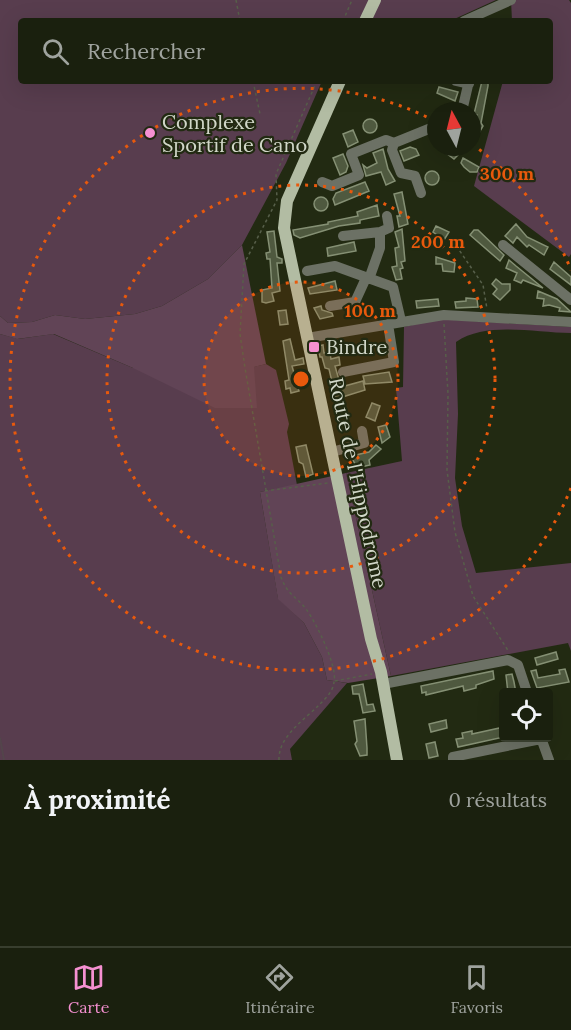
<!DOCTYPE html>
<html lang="fr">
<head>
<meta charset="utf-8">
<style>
  :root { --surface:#1a200e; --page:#232817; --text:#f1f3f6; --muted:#9fa39e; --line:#383e2e; --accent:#f590d1 }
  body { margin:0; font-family:Lora,serif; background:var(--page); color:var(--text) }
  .controls { position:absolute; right:18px; bottom:18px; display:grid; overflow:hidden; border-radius:6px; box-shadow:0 6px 24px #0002 }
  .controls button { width:54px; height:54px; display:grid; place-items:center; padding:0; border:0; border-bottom:2px solid var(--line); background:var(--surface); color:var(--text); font:30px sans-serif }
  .compass { position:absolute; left:427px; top:102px; width:54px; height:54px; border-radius:50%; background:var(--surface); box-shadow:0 6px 24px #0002; rotate:353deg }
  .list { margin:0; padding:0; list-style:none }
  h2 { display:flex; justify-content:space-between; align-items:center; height:78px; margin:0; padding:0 24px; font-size:26px }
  h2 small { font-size:20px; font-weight:400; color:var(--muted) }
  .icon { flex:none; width:33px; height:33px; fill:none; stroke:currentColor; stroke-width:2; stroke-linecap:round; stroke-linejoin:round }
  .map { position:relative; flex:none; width:571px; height:760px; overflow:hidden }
  .search { position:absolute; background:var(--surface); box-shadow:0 6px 24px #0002; left:18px; right:18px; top:18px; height:66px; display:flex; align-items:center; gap:15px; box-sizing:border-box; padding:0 21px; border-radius:6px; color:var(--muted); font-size:22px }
  .sheet { height:186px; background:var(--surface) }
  nav { display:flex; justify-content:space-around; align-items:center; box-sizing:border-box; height:84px; border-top:2px solid var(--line); background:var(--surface); font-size:16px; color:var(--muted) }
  nav a { display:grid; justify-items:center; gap:3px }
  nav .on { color:var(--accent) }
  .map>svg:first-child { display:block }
  .green { fill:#583d4e }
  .forest { fill:#614456 }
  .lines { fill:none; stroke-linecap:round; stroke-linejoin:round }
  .stream { stroke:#53454b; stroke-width:2 }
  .building { fill:#4f593f; stroke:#859074; stroke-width:1.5 }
  .path { stroke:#575f4a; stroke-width:1.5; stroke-dasharray:3 3; stroke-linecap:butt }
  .minor { stroke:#6c7165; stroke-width:10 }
  .major { stroke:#b2bca3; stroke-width:12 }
  .ring { fill:none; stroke:#e8590c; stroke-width:3; stroke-dasharray:3 6 }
  .poi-dot { fill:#f590d1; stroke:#222a12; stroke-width:2 }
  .labels { text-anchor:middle; stroke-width:4.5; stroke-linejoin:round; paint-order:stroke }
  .poi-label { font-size:20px; fill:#d1d7c8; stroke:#222a12; text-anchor:start }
  .street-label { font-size:20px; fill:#d1d7c8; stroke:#222a12 }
  .centre { fill:#e8590c; stroke:#222a12; stroke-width:3 }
  .ring-label { font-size:18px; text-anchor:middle; font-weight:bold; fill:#e8590c; stroke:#222a12; stroke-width:4.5; stroke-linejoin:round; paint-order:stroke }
</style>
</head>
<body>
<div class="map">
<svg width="571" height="760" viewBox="0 0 571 760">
  <rect width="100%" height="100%" fill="#222a12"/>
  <!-- green -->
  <path class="green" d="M0,0H496L450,21H21V81H322L286,163L242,245L208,279L162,306L135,314L85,319L55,315L32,322L8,323L0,316Z
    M511,0H569L571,3V254L569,257L474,186L503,81H550V21H512Z
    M437,319L571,327V333C534,333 487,321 456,342L458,414L455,478L462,526L476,573L571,563V651L568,643L391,676L346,473L402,461L396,388L403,387L404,327Z
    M0,334L18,339L53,334L133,368L253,367L266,364L276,370L289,424L287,432L297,485L260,492L278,598L304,623L322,657L327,680L347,683L290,749L292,760H0Z"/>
  <!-- forest -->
  <path class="forest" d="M242,245L266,364L254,367L257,408H215L133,368L54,334L17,339L0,334V316L8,323L32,322L55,315L85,319L135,314L162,306L208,279Z
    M346,473L391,676L348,683L327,680L322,657L304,623L278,599L260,492Z"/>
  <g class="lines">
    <!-- stream -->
    <path class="stream" d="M0,738L4,760"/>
  </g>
  <!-- building -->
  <path class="building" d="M482,81L488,82V86L481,123L483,126L472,145V129L477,115L474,114Z
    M439,87L458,92L455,101L437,93Z
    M363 126a7 7 0 1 1 14 0a7 7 0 1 1-14 0Z
    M353,130L358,142L348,147L343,134Z
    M410,147L416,149L419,155L404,161L400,151Z
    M438,147H455L460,153L454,159Z
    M383,149L388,169L395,181L386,185L381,172L366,176L363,165L367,168L377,163L373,153Z
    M343,154L348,166L346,172L340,175L333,158Z
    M463,158L479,167L477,172H470L464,167L461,163Z
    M425 178a7 7 0 1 1 14 0a7 7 0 1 1-14 0Z
    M365,182L369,191L335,205L333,199L336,193Z
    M402,192L408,224L399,227L397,216H400L394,194Z
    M314 204a7 7 0 1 1 14 0a7 7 0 1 1-14 0Z
    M377,205L379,216L360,220V223L339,226L300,238L294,235L293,230L328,224V222L358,216L357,212Z
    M516,224L527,237L548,247L544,255L529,245L527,247L517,237L513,243L505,236Z
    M436,226L449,232L444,240L433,232Z
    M402,229L405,261L401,262L403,268L400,269L402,279L396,280L392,267L397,266L395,248L399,247L395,232Z
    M474,230H478L504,255L500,261L470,235Z
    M274,231L277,257L282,259V263H277L280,291L272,293L274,301L266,303L262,302V290L272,288L270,259H267L266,253L270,252L267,232Z
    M354,242L356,251L328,256L327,248Z
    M436,257L455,263L454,272L443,271L442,264H436Z
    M509,260L516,266L543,288L523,280L521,283L514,280L517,273L506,268Z
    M554,262L571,277V285L550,269Z
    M496,279L502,284H510V290L500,300L493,294L497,289L492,284Z
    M335,281L337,290L310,294L308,288Z
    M538,291L557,299L571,312L559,311L560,308L549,305L543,306L544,299L537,298Z
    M466,298L477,299L478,307L456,308L455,302L466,301Z
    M438,299L439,306L417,308L416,301Z
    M321,306L322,310L332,313L333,316L320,319L314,308Z
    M286,310L288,324L280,325L278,311Z
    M290,339L295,360L303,358L304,364L292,366L299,391L291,393L290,388L286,389L285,381L289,380L283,341Z
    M323,345L324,353H330L331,359L339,357L340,365L335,366L341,387L363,381L365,390L336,399L329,369L325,368L322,357H320L318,346Z
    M389,372L392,382L365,384L363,376Z
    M372,403L380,406L375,421L366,417Z
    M386,425L390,437L382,443L378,427Z
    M306,445L313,474L306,477L303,464L299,462L296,447Z
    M376,445L381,449L369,460L370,465L357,468L351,456L369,452Z
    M556,652L558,659L537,665L535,658Z
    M565,669L569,682L537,688L531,671L536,670L538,678L560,674L559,670Z
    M493,671L494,679L476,685V688L464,691L463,686L426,695V692L422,693L421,686Z
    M512,674L514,682L516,693H508L506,675Z
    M363,684L367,705L373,704L375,711L363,713L359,694H353L352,686Z
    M365,719L367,748V755L360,756L355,744L357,741L354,721Z
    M446,720L447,728L431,732L429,724Z
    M504,727V737L458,747L456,739L463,738L462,733L472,731V734Z
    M435,742L438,756L429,758L426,744Z"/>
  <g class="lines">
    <!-- path -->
    <path class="path" d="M236,0L240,21
      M343,21L352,0
      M253,81L260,114
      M453,241L483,285L487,309
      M444,324L448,394L447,470L455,532L473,596L509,652
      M265,491L328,483
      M335,681L372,674
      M279,760C278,737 304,720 319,705C325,699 333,692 334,682C338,667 316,622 306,609C296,596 288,596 281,577L245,368L240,334L244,264L277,200L276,174L317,81"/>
    <!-- minor -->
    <path class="minor" d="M464,21L511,0
      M456,81L469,84
      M462,111L469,81
      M394,143L392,150L401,173L415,176L421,193
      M322,182L332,186L359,175L351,154L386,140L394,143L436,126
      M343,236L380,232
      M503,245L571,300
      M307,271L335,266L393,287L401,321
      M369,279L380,248V232L389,228L387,216
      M330,306L355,302L366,278
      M307,338L444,315L571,322
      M343,372L394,362L388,324
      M332,452L364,443L362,431
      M383,684L508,660L518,665L527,692
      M541,738L549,760
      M453,760V757L541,739"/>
    <!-- major -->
    <path class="major" d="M365,21L375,0
      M340,81L287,201L284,228L371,639L381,672L397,760"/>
  </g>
  <!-- distance rings -->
  <circle cx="301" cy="379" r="97" fill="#e8590c" fill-opacity=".12"/>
  <g class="ring">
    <circle cx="301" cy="379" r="97"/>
    <circle cx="301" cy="379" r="194"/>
    <path d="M571 488A291 291 0 1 1 435 121M472 144A291 291 0 0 1 571 270"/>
  </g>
  <!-- markers -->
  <g class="poi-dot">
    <circle cx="150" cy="133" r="6"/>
    <rect x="308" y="341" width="12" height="12" rx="3"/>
  </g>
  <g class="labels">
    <!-- poi labels -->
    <g class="poi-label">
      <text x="162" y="129">Complexe<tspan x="162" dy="23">Sportif de Cano</tspan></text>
      <text x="326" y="354">Bindre</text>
    </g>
    <!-- street labels -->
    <g class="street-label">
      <text transform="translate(358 483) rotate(78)" y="7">Route de l'Hippodrome</text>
    </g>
  </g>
  <circle cx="301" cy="379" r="9" class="centre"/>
  <g class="ring-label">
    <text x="507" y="180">300 m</text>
    <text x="438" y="248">200 m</text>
    <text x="370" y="317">100 m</text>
  </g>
</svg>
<div class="controls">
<button><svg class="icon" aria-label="locate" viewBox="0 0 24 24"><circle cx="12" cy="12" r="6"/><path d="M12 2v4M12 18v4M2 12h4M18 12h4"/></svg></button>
</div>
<svg class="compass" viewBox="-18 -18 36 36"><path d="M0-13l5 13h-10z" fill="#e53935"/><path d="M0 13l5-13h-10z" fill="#9fa39e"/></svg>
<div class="search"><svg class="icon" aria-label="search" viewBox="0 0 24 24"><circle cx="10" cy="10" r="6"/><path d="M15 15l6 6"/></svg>Rechercher</div>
</div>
<section class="sheet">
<h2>À proximité<small>0 résultats</small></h2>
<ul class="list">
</ul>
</section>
<nav>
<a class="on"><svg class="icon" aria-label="map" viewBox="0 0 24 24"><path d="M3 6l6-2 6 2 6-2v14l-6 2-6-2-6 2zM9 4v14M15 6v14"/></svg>Carte</a>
<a><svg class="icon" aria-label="directions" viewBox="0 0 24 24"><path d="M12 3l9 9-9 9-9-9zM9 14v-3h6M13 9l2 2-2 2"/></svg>Itinéraire</a>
<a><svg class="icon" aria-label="saved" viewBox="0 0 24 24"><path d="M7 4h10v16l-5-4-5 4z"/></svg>Favoris</a>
</nav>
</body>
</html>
